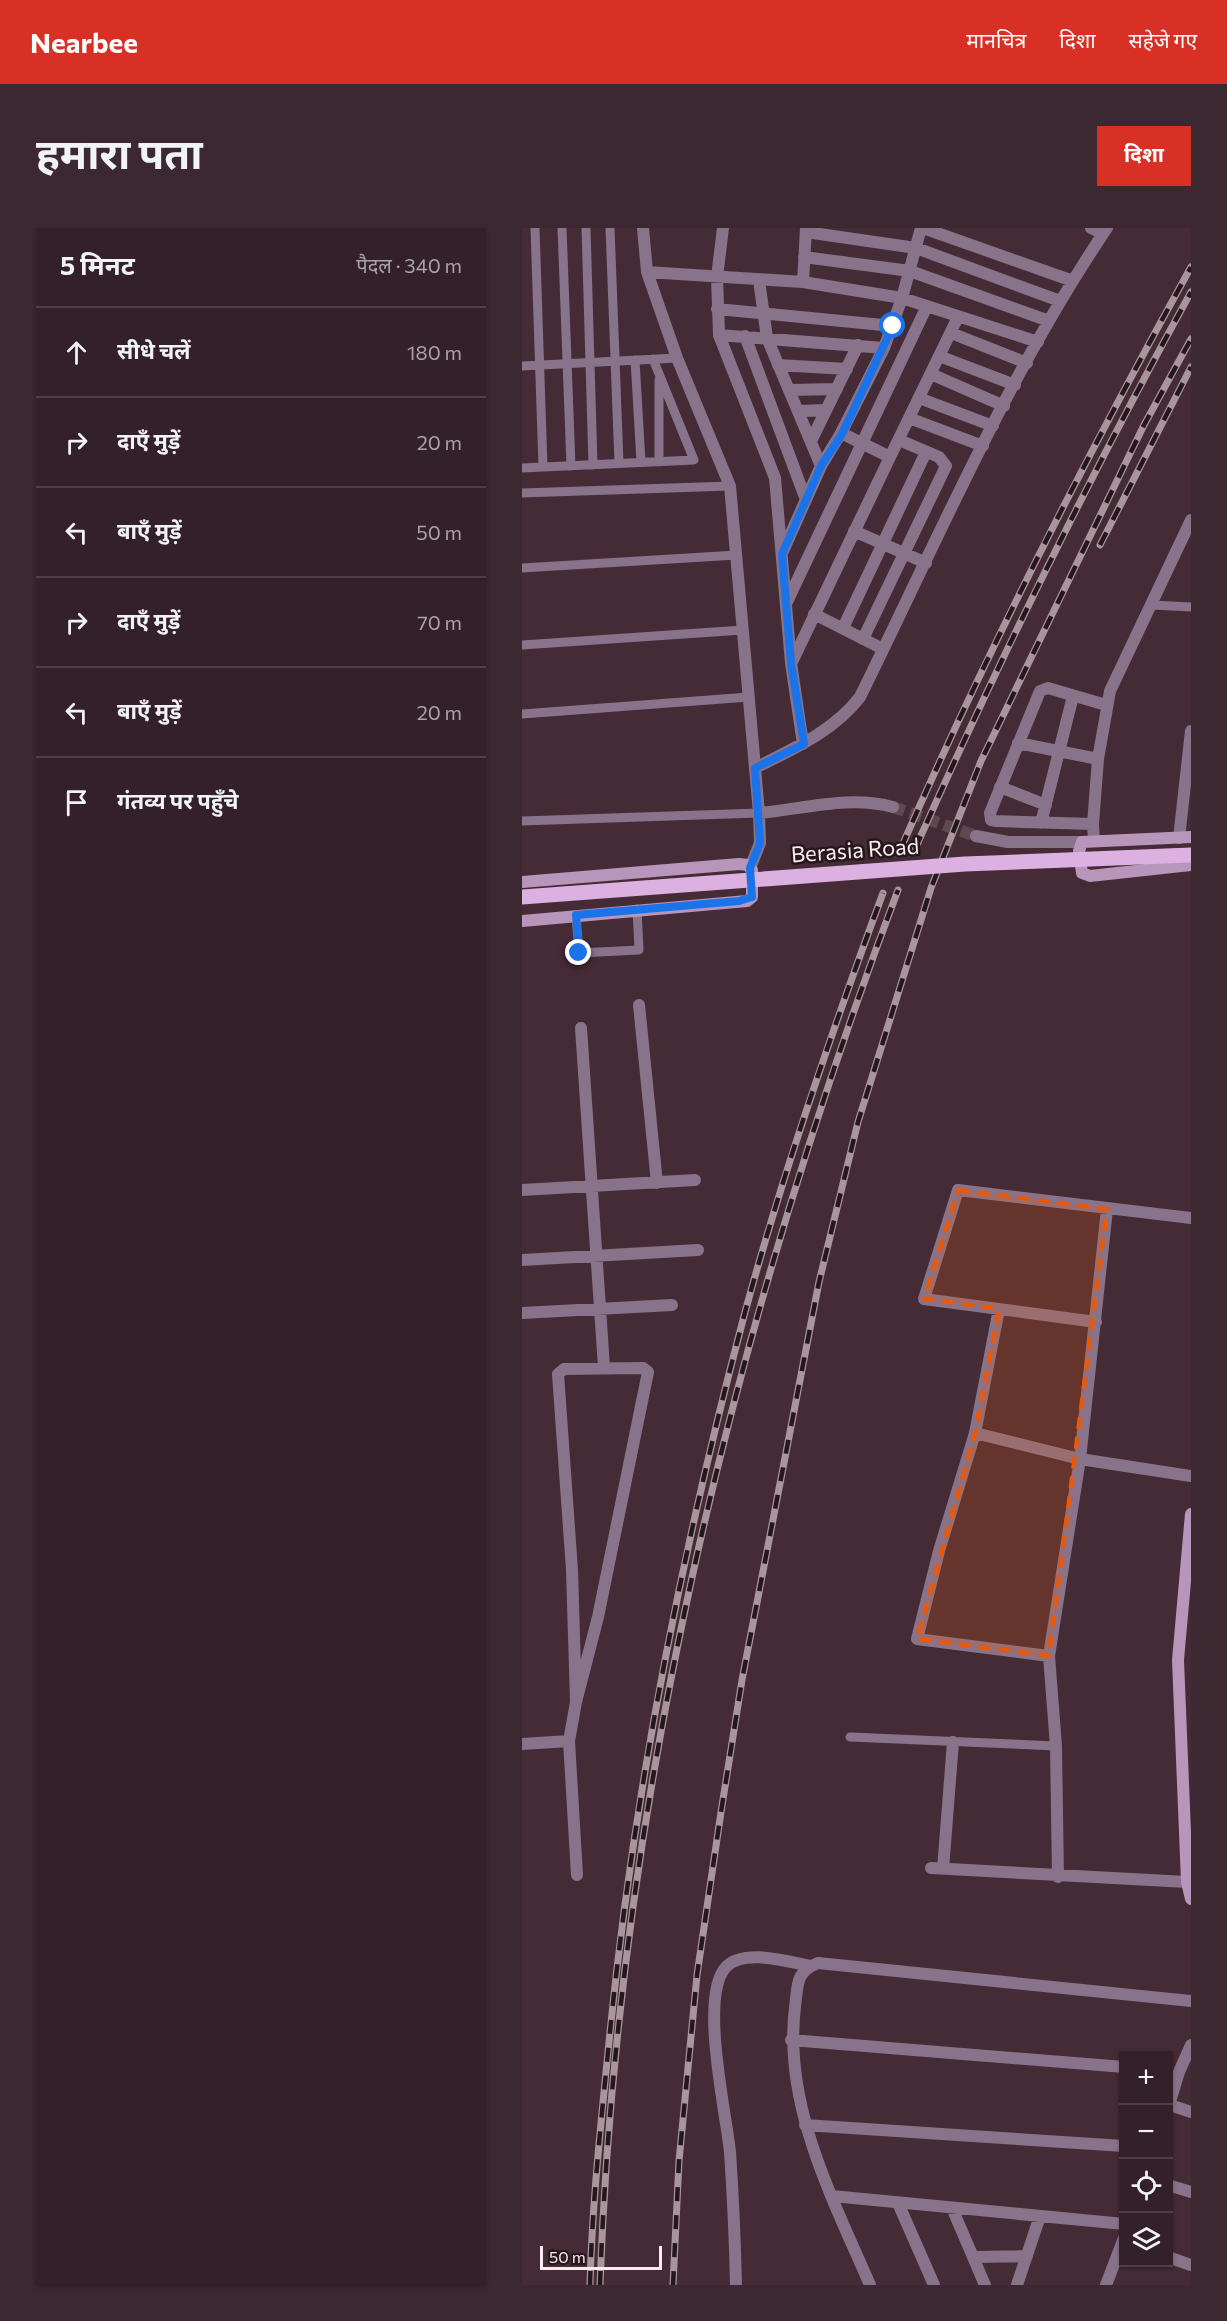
<!DOCTYPE html>
<html lang="hi">
<head>
<meta charset="utf-8">
<style>
  :root { --surface:#342028; --page:#3c2830; --text:#f1f3f6; --muted:#a9a3a8; --line:#4e3e45; --accent:#d93025 }
  body { margin:0; font-family:Commissioner,"Noto Sans Devanagari",sans-serif; background:var(--page); color:var(--text) }
  .controls { position:absolute; right:18px; bottom:18px; display:grid; overflow:hidden; border-radius:0px; box-shadow:0 2px 4px #0004 }
  .controls button { width:54px; height:54px; display:grid; place-items:center; padding:0; border:0; border-bottom:2px solid var(--line); background:var(--surface); color:var(--text); font:30px sans-serif }
  .scale { position:absolute; left:18px; bottom:15px; width:122px; box-sizing:border-box; padding-left:6px; border:3px solid #fceaf0; border-top:0; font-size:16px; line-height:21px; white-space:nowrap; color:#fceaf0; -webkit-text-stroke:4px #24181c; paint-order:stroke }
  .stop { position:absolute; width:18px; height:18px; margin:-14px; border:4px solid #1a73e8; border-radius:50%; background:#fff }
  .stop.end { background:#1a73e8; border-color:#fff; box-shadow:0 2px 6px #0008 }
  .list { margin:0; padding:0; list-style:none }
  h2 { display:flex; justify-content:space-between; align-items:center; height:78px; margin:0; padding:0 24px; font-size:26px }
  h2 small { font-size:20px; font-weight:400; color:var(--muted) }
  .list li { display:grid; grid-template-columns:39px 1fr auto; gap:18px; align-items:center; box-sizing:border-box; height:90px; padding:0 24px; border-top:2px solid var(--line) }
  .list b { display:block; font-size:22px; white-space:nowrap }
  .list em { font-size:20px; font-style:normal; color:var(--muted) }
  .icon { flex:none; width:33px; height:33px; fill:none; stroke:currentColor; stroke-width:2; stroke-linecap:round; stroke-linejoin:round }
  .map { position:relative; flex:none; width:669px; height:2057px; overflow:hidden; border-radius:0px }
  header { display:flex; align-items:center; gap:36px; box-sizing:border-box; height:84px; padding:0 30px; background:var(--accent); color:#fff }
  header strong { font-size:28px }
  nav { display:flex; gap:33px; margin-inline-start:auto; font-size:21px }
  .intro { display:flex; align-items:center; justify-content:space-between; box-sizing:border-box; height:144px; padding:0 36px }
  h1 { margin:0; font-size:42px }
  .button { padding:15px 27px; border-radius:0px; background:var(--accent); color:#fff; font-size:21px; font-weight:700 }
  main { display:flex; gap:36px; padding:0 36px }
  aside { flex:1; background:var(--surface); border-radius:0px; box-shadow:0 2px 4px #0004 }
  .map>svg:first-child { display:block }
  .lines { fill:none; stroke-linecap:round; stroke-linejoin:round }
  .street-tunnel { stroke:#604851; stroke-width:12; stroke-dasharray:12 6; stroke-linecap:butt }
  .lane { stroke:#88738a; stroke-width:9 }
  .street { stroke:#88738a; stroke-width:12 }
  .secondary { stroke:#b895ba; stroke-width:12 }
  .rail-casing { stroke:#aa959d; stroke-width:7 }
  .rail { stroke:#24181c; stroke-width:4.5; stroke-dasharray:14; stroke-linecap:butt }
  .primary-bridge { stroke:#dcb0e0; stroke-width:15 }
  .route { stroke:#1a73e8; stroke-width:8 }
  .marked { fill:#e8590c; fill-opacity:0.2; stroke:#e8590c; stroke-width:4.5; stroke-dasharray:12 8; stroke-linejoin:round }
  .labels { text-anchor:middle; stroke-width:5; stroke-linejoin:round; paint-order:stroke }
  .street-label { font-size:22px; fill:#fceaf0; stroke:#24181c }
</style>
</head>
<body>
<header>
<strong>Nearbee</strong>
<nav><a>मानचित्र</a><a>दिशा</a><a>सहेजे गए</a></nav>
</header>
<div class="intro"><h1>हमारा पता</h1><a class="button">दिशा</a></div>
<main>
<aside>
<h2>5 मिनट<small>पैदल · 340 m</small></h2>
<ul class="list">
<li><svg class="icon" aria-label="ahead" viewBox="0 0 24 24"><path d="M12 20V5M6 11l6-6 6 6"/></svg><div><b>सीधे चलें</b></div><em>180 m</em></li>
<li><svg class="icon" aria-label="right" viewBox="0 0 24 24"><path d="M7 20v-9h11M14 6l5 5-5 5"/></svg><div><b>दाएँ मुड़ें</b></div><em>20 m</em></li>
<li><svg class="icon" aria-label="left" viewBox="0 0 24 24"><path d="M17 20v-9H6M10 6l-5 5 5 5"/></svg><div><b>बाएँ मुड़ें</b></div><em>50 m</em></li>
<li><svg class="icon" aria-label="right" viewBox="0 0 24 24"><path d="M7 20v-9h11M14 6l5 5-5 5"/></svg><div><b>दाएँ मुड़ें</b></div><em>70 m</em></li>
<li><svg class="icon" aria-label="left" viewBox="0 0 24 24"><path d="M17 20v-9H6M10 6l-5 5 5 5"/></svg><div><b>बाएँ मुड़ें</b></div><em>20 m</em></li>
<li><svg class="icon" aria-label="arrive" viewBox="0 0 24 24"><path d="M6 21V4h12l-3 4 3 4H6"/></svg><div><b>गंतव्य पर पहुँचे</b></div></li>
</ul>
</aside>
<div class="map">
<svg width="669" height="2057" viewBox="0 0 669 2057">
  <rect width="100%" height="100%" fill="#452b35"/>
  <g class="lines">
    <!-- street-tunnel -->
    <path class="street-tunnel" d="M371,579L454,608"/>
    <!-- lane -->
    <path class="lane" d="M13,0L21,239
      M40,0L49,238
      M64,0L71,237
      M88,0L97,235
      M113,132L119,234
      M0,138L155,130
      M137,234V152
      M0,240L172,232L131,131
      M0,265L208,258
      M0,340L215,327
      M630,377L669,379
      M0,417L221,402
      M0,486L227,469
      M0,593L237,585
      M54,687L57,725L117,722L115,681
      M328,1509L534,1518"/>
    <!-- street -->
    <path class="street" d="M121,0L125,44L155,130L208,258L237,585L238,615L228,640
      M201,0L195,49L197,107L253,250L269,435L281,516
      M401,0L551,53
      M569,0L581,6
      M284,4L394,20L538,73
      M282,29L388,43L527,93
      M125,44L281,54L380,70L516,114
      M237,52L245,110L299,238
      M281,54L284,0
      M195,81L371,98
      M429,105L505,135
      M197,107L362,120
      M223,108L284,272
      M417,128L493,157
      M256,137L325,141
      M409,146L482,178
      M267,162L315,161
      M397,170L471,198
      M276,183L304,182
      M387,190L461,218
      M319,205L368,229L436,89
      M289,213L336,117
      M332,303L404,335
      M261,323L299,238L319,205L362,120L380,70L399,0
      M264,376L405,78
      M292,386L361,421
      M321,400L404,224
      M341,411L424,238L417,229L377,212
      M270,434L368,229
      M496,515L576,531
      M233,540C271,521 312,503 338,469C416,311 486,146 585,0
      M478,559L524,577
      M237,585C282,581 327,567 371,579
      M519,595L551,468
      M571,596L473,593L469,592L468,585L518,463L526,460L584,477
      M454,608L486,614H560
      M657,610L669,503
      M572,613L571,596L576,531L588,463L669,292
      M117,777L135,955
      M59,800L82,1139
      M0,962L173,952
      M0,1032L176,1022
      M477,1081L453,1205L417,1323L395,1411L527,1428
      M0,1085L150,1077
      M574,1094L402,1071L436,962L669,990
      M453,1205L558,1231L669,1248
      M54,1474L76,1389L126,1144L121,1140L42,1141L36,1146L50,1342L54,1474L47,1513L55,1647
      M0,1516L47,1513
      M409,1640L665,1654
      M421,1641L431,1514
      M536,1649L534,1518L527,1428L558,1231L585,981
      M269,1812L602,1839
      M648,1877L669,1884
      M646,1880L657,1844L669,1817
      M283,1897L602,1918
      M646,1957L669,1964
      M310,1968L602,1996
      M376,1975L412,2057
      M430,1980L463,2057
      M451,2029L505,2028
      M646,2029L669,2037
      M214,2057C213,2013 211,1968 208,1924C204,1884 177,1768 204,1739C222,1720 267,1734 289,1738
      M348,2057C310,1969 261,1877 273,1779C276,1757 273,1744 296,1735L669,1773
      M495,2057L518,1988
      M584,2057L602,2010"/>
    <!-- secondary -->
    <path class="secondary" d="M669,609L560,614L557,623L560,645L568,648L669,637
      M0,654L217,636L226,637L230,642V669L225,673L0,693
      M669,1286L656,1432L665,1654L669,1671"/>
    <!-- rail casing -->
    <g class="rail-casing">
      <path id="rail" d="M578,317L669,139
        M379,620C466,421 564,229 669,39
        M393,621C477,432 569,246 669,64
        M68,2057C70,1976 79,1895 87,1814C111,1569 159,1326 222,1088C260,947 310,803 361,665
        M78,2057C95,1581 208,1107 376,662
        M151,2057L157,1933L175,1747L199,1584L220,1452L297,1054L336,894L409,660L459,533L622,197L669,111"/>
    </g>
    <!-- rail -->
    <use href="#rail" class="rail"/>
    <!-- primary-bridge -->
    <path class="primary-bridge" d="M0,669L443,636L669,627"/>
  </g>
  <g class="lines">
    <!-- route -->
    <path class="route" d="M57,725L54,687L217,673L230,669L228,640L238,615L233,540L282,516L269,435L260,326L299,238L320,206L371,98"/>
  </g>
  <!-- marked area -->
  <path class="marked" d="M436,962L585,981L527,1428L395,1411L453,1205L477,1081L402,1071Z"/>
  <g class="labels">
    <!-- street labels -->
    <g class="street-label">
      <text transform="translate(333 622) rotate(-4)" y="8">Berasia Road</text>
    </g>
  </g>
</svg>
<div class="controls">
<button>+</button>
<button>−</button>
<button><svg class="icon" aria-label="locate" viewBox="0 0 24 24"><circle cx="12" cy="12" r="6"/><path d="M12 2v4M12 18v4M2 12h4M18 12h4"/></svg></button>
<button><svg class="icon" aria-label="layers" viewBox="0 0 24 24"><path d="M12 4l9 5-9 5-9-5zM3 14l9 5 9-5"/></svg></button>
</div>
<div class="scale">50 m</div>
<div class="stop" style="left:371px;top:98px"></div>
<div class="stop end" style="left:57px;top:725px"></div>
</div>
</main>
</body>
</html>
